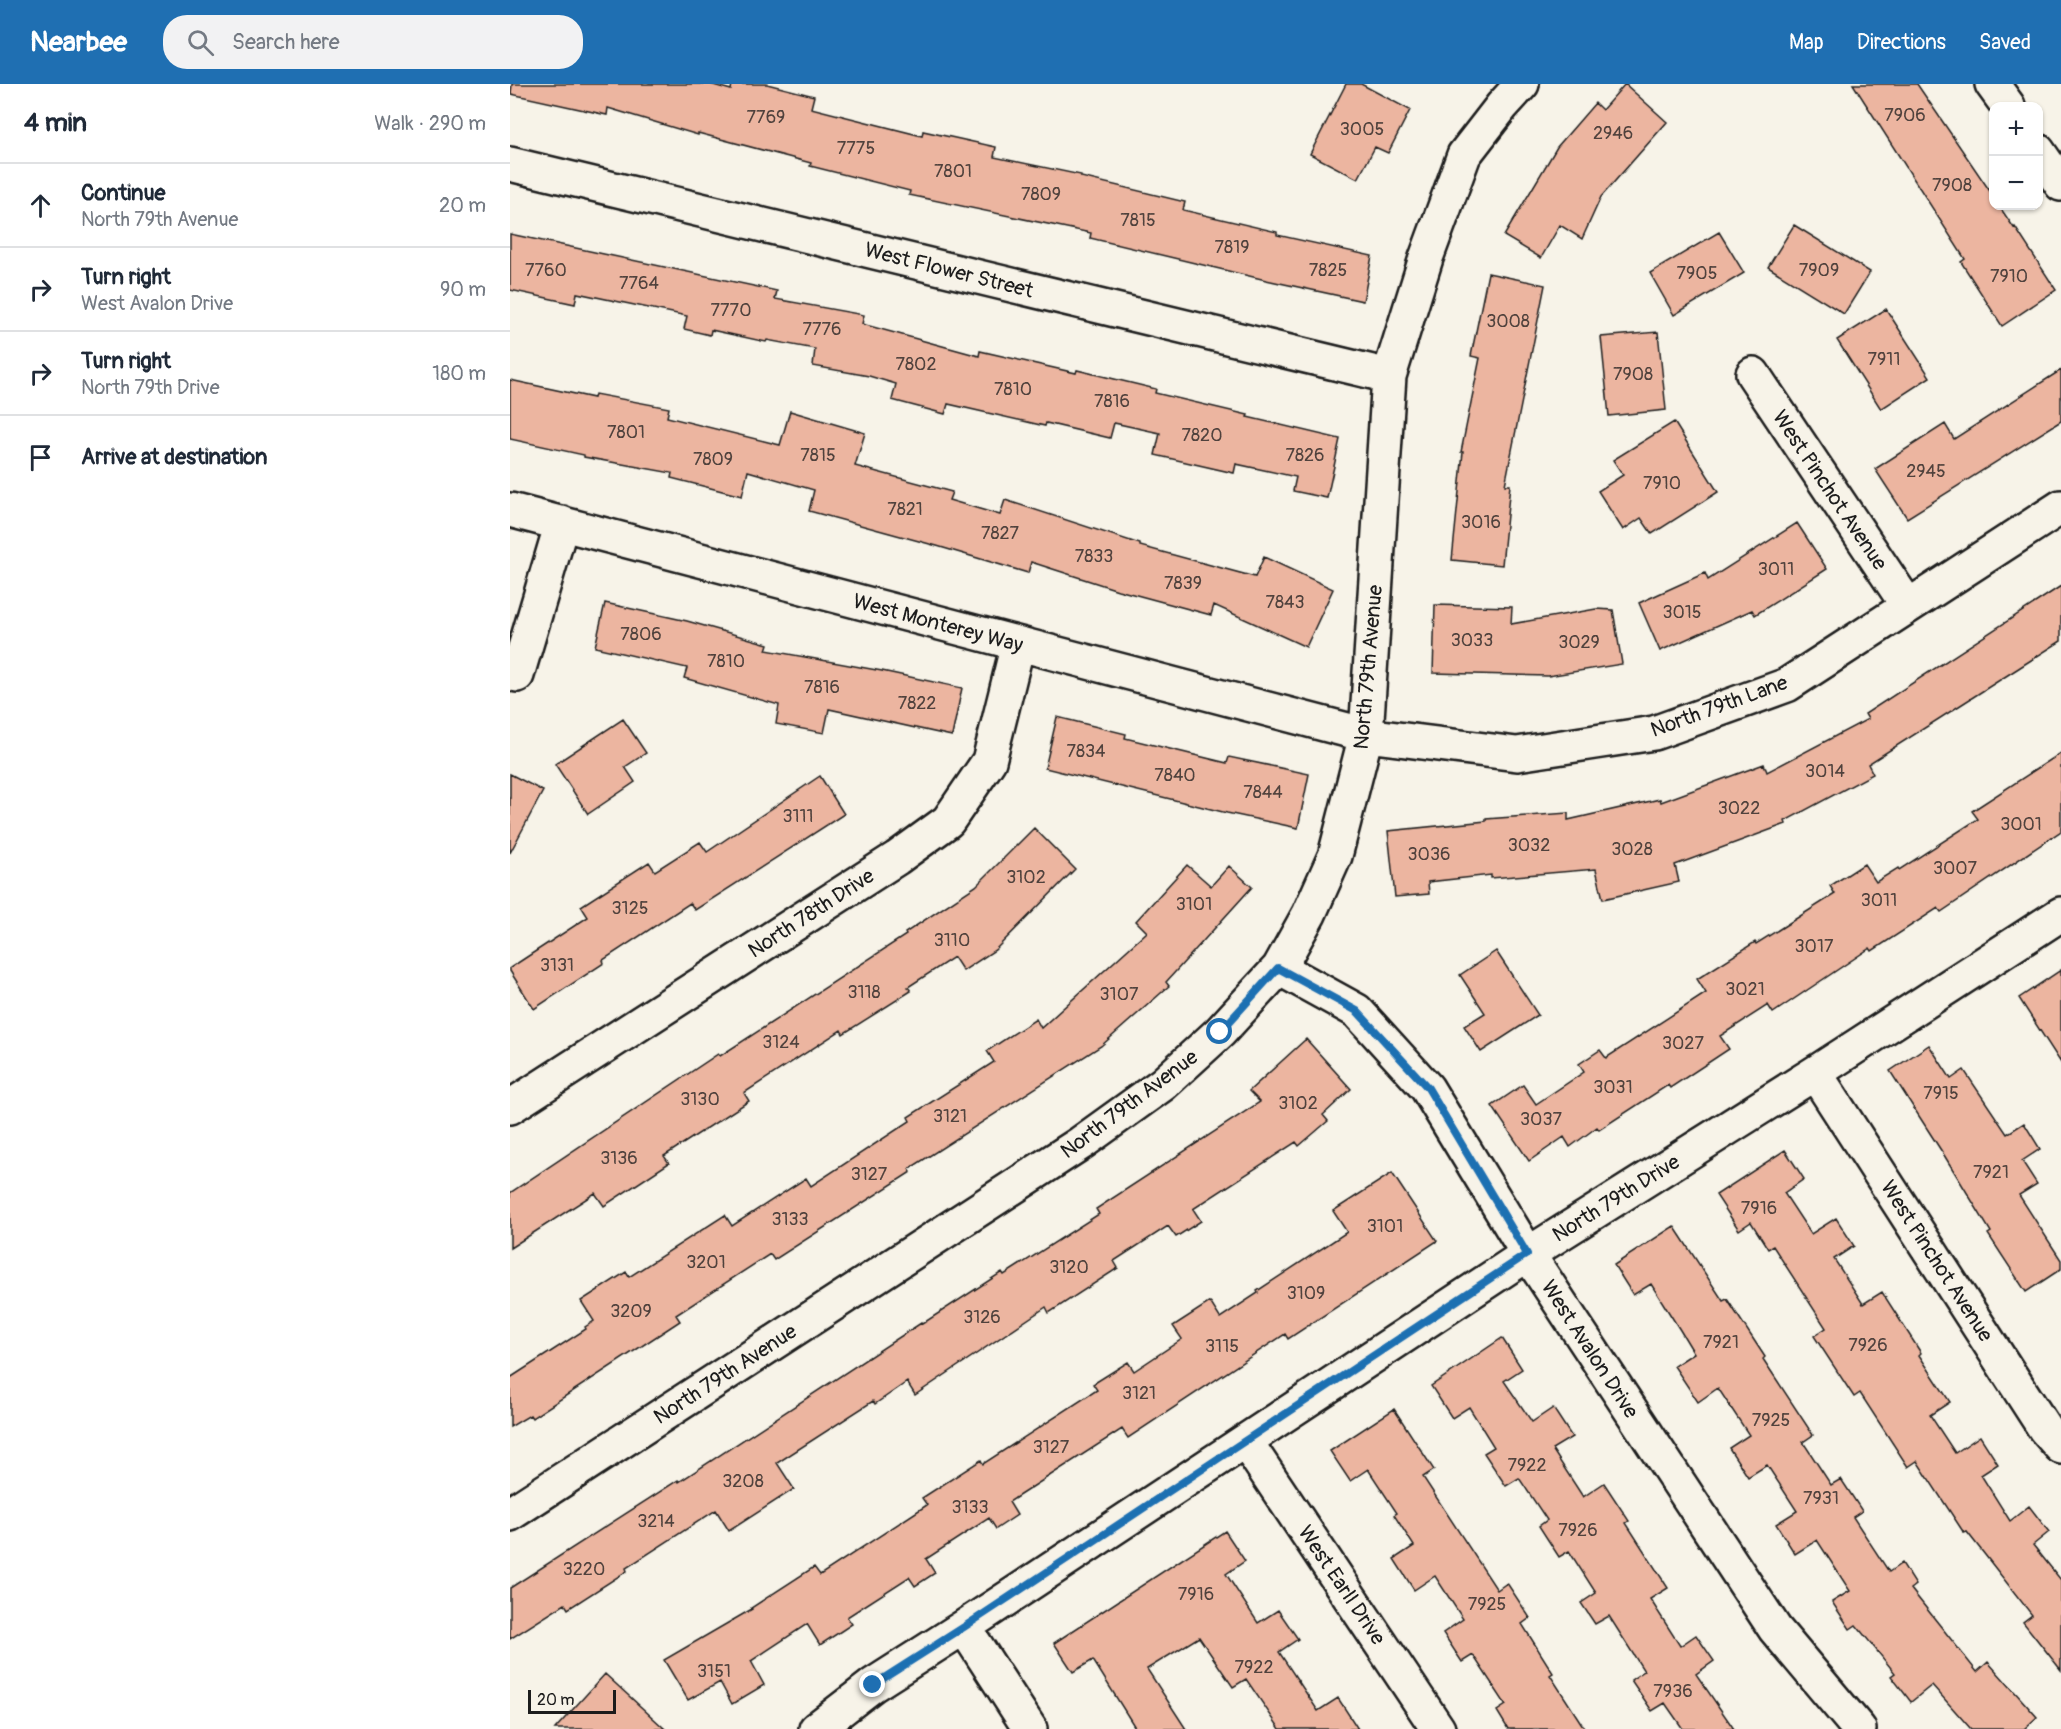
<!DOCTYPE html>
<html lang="en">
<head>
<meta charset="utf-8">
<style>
  :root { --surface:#fff; --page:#f2f2f3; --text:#1f2937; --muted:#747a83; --line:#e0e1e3; --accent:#1f6fb2 }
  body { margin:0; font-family:Pangolin,sans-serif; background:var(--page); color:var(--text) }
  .controls { position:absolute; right:18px; top:18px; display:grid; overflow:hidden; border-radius:12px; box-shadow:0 2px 4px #0004 }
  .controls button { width:54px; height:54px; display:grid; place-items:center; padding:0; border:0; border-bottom:2px solid var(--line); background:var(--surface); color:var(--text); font:30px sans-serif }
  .scale { position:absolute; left:18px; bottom:15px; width:88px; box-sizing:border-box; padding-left:6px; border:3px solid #1c1c1c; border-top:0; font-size:16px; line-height:21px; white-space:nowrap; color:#1c1c1c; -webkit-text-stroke:4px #f7f3e8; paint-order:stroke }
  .stop { position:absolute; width:18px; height:18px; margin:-14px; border:4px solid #1f6fb2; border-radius:50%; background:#fff }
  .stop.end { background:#1f6fb2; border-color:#fff; box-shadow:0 2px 6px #0008 }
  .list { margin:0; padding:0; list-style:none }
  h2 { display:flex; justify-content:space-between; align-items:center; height:78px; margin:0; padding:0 24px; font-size:26px }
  h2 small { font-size:20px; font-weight:400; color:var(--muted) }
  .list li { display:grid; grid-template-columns:39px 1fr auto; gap:18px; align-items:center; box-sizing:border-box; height:84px; padding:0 24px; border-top:2px solid var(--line) }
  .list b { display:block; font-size:22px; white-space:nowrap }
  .list p { margin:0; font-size:20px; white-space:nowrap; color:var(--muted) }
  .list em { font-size:20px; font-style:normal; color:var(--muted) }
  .icon { flex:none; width:33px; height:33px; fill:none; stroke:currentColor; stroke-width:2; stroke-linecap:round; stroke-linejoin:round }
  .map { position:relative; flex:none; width:1551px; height:1645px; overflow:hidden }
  header { display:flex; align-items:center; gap:36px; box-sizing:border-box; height:84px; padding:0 30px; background:var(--accent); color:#fff }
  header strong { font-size:28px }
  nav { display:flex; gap:33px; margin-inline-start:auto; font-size:21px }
  .search { width:420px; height:54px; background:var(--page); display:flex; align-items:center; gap:15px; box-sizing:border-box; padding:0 21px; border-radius:24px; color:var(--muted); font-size:22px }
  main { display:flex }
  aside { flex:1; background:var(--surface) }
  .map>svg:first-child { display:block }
  .building { fill:#ecb5a0; stroke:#1c1c1c; stroke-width:1.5 }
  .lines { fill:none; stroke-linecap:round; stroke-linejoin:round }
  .minor-casing { stroke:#1c1c1c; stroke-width:38 }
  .minor { stroke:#f7f3e8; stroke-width:33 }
  .route { stroke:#1f6fb2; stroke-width:8 }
  .labels { text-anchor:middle; stroke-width:6; stroke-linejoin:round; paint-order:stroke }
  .number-label { font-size:18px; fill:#50423d }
  .street-label { font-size:21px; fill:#1c1c1c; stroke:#f7f3e8 }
</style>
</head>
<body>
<header>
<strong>Nearbee</strong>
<div class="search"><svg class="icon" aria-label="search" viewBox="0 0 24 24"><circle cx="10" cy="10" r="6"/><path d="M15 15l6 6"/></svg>Search here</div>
<nav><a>Map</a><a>Directions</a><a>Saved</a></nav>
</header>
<main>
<aside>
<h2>4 min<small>Walk · 290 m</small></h2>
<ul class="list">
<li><svg class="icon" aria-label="ahead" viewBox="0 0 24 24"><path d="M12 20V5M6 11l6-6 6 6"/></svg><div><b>Continue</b><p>North 79th Avenue</p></div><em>20 m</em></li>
<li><svg class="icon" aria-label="right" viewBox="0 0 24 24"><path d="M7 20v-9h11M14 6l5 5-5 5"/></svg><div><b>Turn right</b><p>West Avalon Drive</p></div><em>90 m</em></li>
<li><svg class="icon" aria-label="right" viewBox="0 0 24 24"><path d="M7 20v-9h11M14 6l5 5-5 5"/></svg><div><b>Turn right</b><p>North 79th Drive</p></div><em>180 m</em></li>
<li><svg class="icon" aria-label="arrive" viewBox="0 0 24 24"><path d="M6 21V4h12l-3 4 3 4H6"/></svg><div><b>Arrive at destination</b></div></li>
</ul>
</aside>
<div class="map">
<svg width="1551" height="1645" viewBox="0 0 1551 1645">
  <rect width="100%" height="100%" fill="#f7f3e8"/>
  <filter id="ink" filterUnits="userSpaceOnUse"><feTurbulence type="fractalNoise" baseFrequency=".0167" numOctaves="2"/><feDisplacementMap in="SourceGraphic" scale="12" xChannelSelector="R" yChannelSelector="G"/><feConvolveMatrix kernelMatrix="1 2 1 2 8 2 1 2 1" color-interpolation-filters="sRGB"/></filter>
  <g filter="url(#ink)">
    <!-- building -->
    <path class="building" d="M2,0H200L221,6L222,0H257L304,12L301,24L412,52L413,47L486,63L484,73L571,91V93L675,118L673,126L767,148V151L862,172L853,217L756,196L580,154L581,149L399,111L400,107L300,82L301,79L188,49V51L98,24L97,31L1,10Z
      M836,0H851L900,26L878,69L865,63L848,95L800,70Z
      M1115,0L1157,38L1091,113L1072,155L1050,141L1031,174L994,152L1047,63L1085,19L1092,26Z
      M1343,0H1407L1484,113V122H1489L1504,144L1505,143L1546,206L1492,242L1451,178L1455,175Z
      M1284,141L1360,188L1334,230L1258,183Z
      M1209,148L1234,189L1164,231L1140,189Z
      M0,150L267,207L265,215L354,231L352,240L469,272L470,267L566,289L567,286L646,305L645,309L738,331L737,333L830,355L817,414L783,407L786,393L726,380L724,389L645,371L650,349L604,339L600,354L536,339L535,342L438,320L435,330L382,316L386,300L359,292L303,282L305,265L257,256L256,258L201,246L200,251L174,245L177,232L67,209L65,220L0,206Z
      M978,189L1035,201L995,401H1000L992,481L942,476L953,368H951L970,274L961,272Z
      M1376,225L1420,293L1371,325L1327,256Z
      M1148,248L1156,326L1099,332L1091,253Z
      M1551,286V337L1397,434L1365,385L1435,340L1444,355Z
      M0,296L84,314L85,310L159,324L157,333L270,361L280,327L355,349L345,382L442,408L439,416L490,431L495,416L630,460V462L745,493L754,473L823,505L796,563L704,521L701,531L608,506L521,478L518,489L427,462L299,427L304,406L238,387L232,412L161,394L162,389L74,373V371L0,355Z
      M1164,338L1208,408L1142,450L1131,434L1113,446L1088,407L1113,391L1103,376Z
      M1287,439L1317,485L1245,531L1242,526L1150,567L1129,519L1195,489L1198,496Z
      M1551,502V557L1358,680L1363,690L1275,737L1276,740L1165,781L1169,798L1093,815L1086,785L981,794V791L918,798L919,810L885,813L878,747L976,737V735L1058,729V736L1150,715L1151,718L1254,680L1257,688L1358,635L1355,630Z
      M95,519L177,537L258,560L256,566L372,587L452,604L442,652L319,625L314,649L266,640L269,621L174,594L177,584L85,563Z
      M925,521L1002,523L1001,540L1086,525L1103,526L1112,580L1038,592L923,589Z
      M547,633L616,650L615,654L717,679L719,673L799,690L788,744L717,729L535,684Z
      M113,635L136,669L115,683L125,698L78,730L45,680Z
      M1551,669V747L1431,828L1428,824L1362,867L1360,864L1263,929L1258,921L1210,952L1219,965L1160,1004L1158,1001L1089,1046L1087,1043L1060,1063L1054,1053L1019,1077L982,1022L1013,1001L1026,1020L1074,988L1069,980L1090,966L1096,974L1196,909L1187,895L1245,858L1246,860L1325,810L1320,802L1354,780L1366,798L1388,784L1389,786L1468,735L1462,727Z
      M0,690L33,707L0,769Z
      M310,692L334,730L185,826L180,819L93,876L94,879L24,925L0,887V884L78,833L71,822L139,778L145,787L190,758L197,768Z
      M524,744L565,785L485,866L453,887L444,873L398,903L401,907L333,950L331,946L234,1009L239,1017L154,1072L159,1079L94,1122L85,1109L0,1164V1109L208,970L210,972L396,851L395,849L466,802Z
      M677,781L701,802L719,782L742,803L656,898L659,902L591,962L399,1085L401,1088L264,1176L260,1170L166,1231L170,1237L22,1334L20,1331L0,1343V1294L76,1245L75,1243L84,1237L71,1217L116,1188L119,1193L215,1131L222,1142L296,1094L301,1102L400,1037L398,1033L484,978L477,967L526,935L531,944L637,848L626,837Z
      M986,867L1028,931L971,968L954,942L975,929L950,891Z
      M1551,886V979L1509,914Z
      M796,955L841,1005L813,1031L818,1037L789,1062L786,1058L683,1125L691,1137L666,1153L658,1142L604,1177L608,1184L539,1229L536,1223L405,1311L397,1298L365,1320L363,1317L267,1379L284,1405L219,1447L206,1426L116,1484L117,1487L58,1525L55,1520L0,1555V1504L168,1396L169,1398L411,1239L412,1240L492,1188L494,1191L589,1130L586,1125L750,1018L739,1007Z
      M1419,961L1441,995L1454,986L1497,1050L1514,1039L1530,1065L1512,1077L1527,1100L1509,1111L1551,1176V1185L1516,1208L1478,1150L1481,1148L1434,1071L1380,987Z
      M1275,1066L1294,1095L1274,1109L1301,1150L1326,1134L1344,1162L1324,1175L1353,1220L1372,1208L1411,1269L1409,1271L1440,1318L1420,1331L1445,1369L1470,1352L1488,1380L1471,1391L1500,1437L1519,1422L1539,1448L1523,1461L1551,1496V1586L1513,1538L1522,1531L1457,1448L1454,1449L1407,1377L1398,1383L1350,1309L1344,1313L1304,1252L1316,1244L1263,1162L1258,1165L1241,1138L1229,1146L1206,1111Z
      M882,1089L927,1157L778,1255L775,1250L618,1354L612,1345L499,1418L507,1431L486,1445L479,1434L416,1475L425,1489L405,1502L399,1493L337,1533L342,1540L310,1561L297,1540L241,1577L254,1601L222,1620L210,1598L178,1616L154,1576L242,1525L241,1524L304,1483L310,1491L417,1421L412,1414L471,1376L473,1380L587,1306L583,1300L618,1278L624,1287L672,1255L663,1242L700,1218L710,1234L748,1209L747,1207L837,1148L823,1127Z
      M1164,1142L1213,1217L1217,1215L1255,1273L1253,1275L1303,1351L1293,1358L1321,1401L1331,1395L1352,1427L1343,1433L1379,1488L1392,1479L1406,1501L1401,1505L1467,1588L1478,1578L1527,1633L1514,1645H1461L1422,1601L1401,1618L1381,1592L1385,1589L1346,1541L1340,1545L1322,1518L1340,1507L1307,1456L1285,1470L1266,1440L1287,1427L1257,1381L1238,1393L1219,1364L1239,1351L1208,1304L1188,1318L1164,1282L1184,1269L1170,1246L1141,1200L1123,1211L1104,1181Z
      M992,1254L1012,1285L994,1297L1022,1338L1043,1324L1062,1353L1042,1365L1073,1413L1094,1399L1119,1437L1116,1439L1158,1504L1140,1515L1170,1562L1186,1551L1204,1577L1186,1590L1224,1645H1173L1155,1619L1142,1627L1121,1596L1134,1587L1099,1532L1085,1540L1071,1519L1086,1509L1059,1467L1049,1473L1029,1442L1037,1436L1009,1394L996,1402L974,1369L984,1363L959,1323L942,1334L921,1302Z
      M884,1325L924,1386L913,1393L987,1506L997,1499L1020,1534L1012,1540L1043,1589L1040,1591L1075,1645H998L987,1627L996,1621L963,1571L952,1578L933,1549L953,1535L925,1492L904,1506L884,1475L904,1462L884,1431L887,1429L858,1385L840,1397L820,1367Z
      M715,1447L735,1477L716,1490L748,1539L768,1526L788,1555L769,1568L808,1627L828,1614L848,1645H770L736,1595L723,1603L689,1553L637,1585L676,1645H626L583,1576L563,1588L544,1559Z
      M95,1590L155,1645H45Z"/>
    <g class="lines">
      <!-- minor casing -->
      <g class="minor-casing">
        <path id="minor" d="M1482,0L1498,22
          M1528,67L1551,100
          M0,80L879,292
          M1243,290L1398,522
          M0,426L856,651L1007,670L1144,649L1277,601L1551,423
          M7,591L52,439
          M769,884L847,927L917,1004L1018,1170L1265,1545L1349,1645
          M1305,989L1535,1345L1551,1363
          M0,1023L387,774L438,737L479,677L508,560
          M736,1358L928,1645
          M0,1430L571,1059L653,1000L710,948L769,884L799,830L825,772L856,651L879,292L916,174L954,71L992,22L1012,0
          M454,1543L520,1645
          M306,1645L363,1601L454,1543L1018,1170L1305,989L1551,830"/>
      </g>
      <!-- minor -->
      <use href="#minor" class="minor"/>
    </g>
  </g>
  <g class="lines" filter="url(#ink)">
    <!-- route -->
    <path class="route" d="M363,1601L454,1543L1017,1170L918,1004L847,927L768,884L710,948"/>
  </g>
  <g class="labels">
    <!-- number labels -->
    <g class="number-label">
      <text x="1395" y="37">7906</text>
      <text x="256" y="39">7769</text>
      <text x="852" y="51">3005</text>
      <text x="1103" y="55">2946</text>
      <text x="346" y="70">7775</text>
      <text x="443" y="93">7801</text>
      <text x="1442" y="107">7908</text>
      <text x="531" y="116">7809</text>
      <text x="628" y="142">7815</text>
      <text x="722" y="169">7819</text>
      <text x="36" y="192">7760</text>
      <text x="818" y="192">7825</text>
      <text x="1309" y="192">7909</text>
      <text x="1187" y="195">7905</text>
      <text x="1499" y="198">7910</text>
      <text x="129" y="205">7764</text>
      <text x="221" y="232">7770</text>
      <text x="998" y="243">3008</text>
      <text x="312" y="251">7776</text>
      <text x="1374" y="281">7911</text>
      <text x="406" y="286">7802</text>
      <text x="1123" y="296">7908</text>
      <text x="503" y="311">7810</text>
      <text x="602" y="323">7816</text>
      <text x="116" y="354">7801</text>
      <text x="692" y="357">7820</text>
      <text x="308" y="377">7815</text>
      <text x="795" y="377">7826</text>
      <text x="203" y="381">7809</text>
      <text x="1416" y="393">2945</text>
      <text x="1152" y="405">7910</text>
      <text x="395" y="431">7821</text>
      <text x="971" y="444">3016</text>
      <text x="490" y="455">7827</text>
      <text x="584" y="478">7833</text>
      <text x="1266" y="491">3011</text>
      <text x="673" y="505">7839</text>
      <text x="775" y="524">7843</text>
      <text x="1172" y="534">3015</text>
      <text x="131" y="556">7806</text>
      <text x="962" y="562">3033</text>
      <text x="1069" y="564">3029</text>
      <text x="216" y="583">7810</text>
      <text x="312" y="609">7816</text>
      <text x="407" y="625">7822</text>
      <text x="576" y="673">7834</text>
      <text x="1315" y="693">3014</text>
      <text x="665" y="697">7840</text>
      <text x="753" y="714">7844</text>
      <text x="1229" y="730">3022</text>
      <text x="288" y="738">3111</text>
      <text x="1511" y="746">3001</text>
      <text x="1019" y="767">3032</text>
      <text x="1122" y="771">3028</text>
      <text x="919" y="776">3036</text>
      <text x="1445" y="790">3007</text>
      <text x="516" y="799">3102</text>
      <text x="1369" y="822">3011</text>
      <text x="684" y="826">3101</text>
      <text x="120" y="830">3125</text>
      <text x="442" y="862">3110</text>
      <text x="1304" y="868">3017</text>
      <text x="47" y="887">3131</text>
      <text x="1235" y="911">3021</text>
      <text x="354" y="914">3118</text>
      <text x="609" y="916">3107</text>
      <text x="271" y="964">3124</text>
      <text x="1173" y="965">3027</text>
      <text x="1103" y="1009">3031</text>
      <text x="1431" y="1015">7915</text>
      <text x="190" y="1021">3130</text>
      <text x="788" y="1025">3102</text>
      <text x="440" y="1038">3121</text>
      <text x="1031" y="1041">3037</text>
      <text x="109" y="1080">3136</text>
      <text x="1481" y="1094">7921</text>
      <text x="359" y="1096">3127</text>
      <text x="1249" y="1130">7916</text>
      <text x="280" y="1141">3133</text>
      <text x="875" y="1148">3101</text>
      <text x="196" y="1184">3201</text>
      <text x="559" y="1189">3120</text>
      <text x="796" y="1215">3109</text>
      <text x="121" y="1233">3209</text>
      <text x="472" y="1239">3126</text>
      <text x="1211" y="1264">7921</text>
      <text x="1358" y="1267">7926</text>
      <text x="712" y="1268">3115</text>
      <text x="629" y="1315">3121</text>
      <text x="1261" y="1342">7925</text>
      <text x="541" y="1369">3127</text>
      <text x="1017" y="1387">7922</text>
      <text x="233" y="1403">3208</text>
      <text x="1311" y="1420">7931</text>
      <text x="460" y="1429">3133</text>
      <text x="146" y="1443">3214</text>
      <text x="1068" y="1452">7926</text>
      <text x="74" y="1491">3220</text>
      <text x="686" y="1516">7916</text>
      <text x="977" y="1526">7925</text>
      <text x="744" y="1589">7922</text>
      <text x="204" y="1593">3151</text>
      <text x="1163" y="1613">7936</text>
    </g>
    <!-- street labels -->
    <g class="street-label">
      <text transform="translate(439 186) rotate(14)" y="7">West Flower Street</text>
      <text transform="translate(1320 406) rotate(56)" y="7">West Pinchot Avenue</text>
      <text transform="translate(428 539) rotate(15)" y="7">West Monterey Way</text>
      <text transform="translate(858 583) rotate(-85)" y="7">North 79th Avenue</text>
      <text transform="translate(1209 622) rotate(-20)" y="7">North 79th Lane</text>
      <text transform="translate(301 829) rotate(-33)" y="7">North 78th Drive</text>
      <text transform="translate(619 1020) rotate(-37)" y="7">North 79th Avenue</text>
      <text transform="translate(1106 1114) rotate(-32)" y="7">North 79th Drive</text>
      <text transform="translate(1427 1177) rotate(57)" y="7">West Pinchot Avenue</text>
      <text transform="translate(1080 1265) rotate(57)" y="7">West Avalon Drive</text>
      <text transform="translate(215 1290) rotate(-33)" y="7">North 79th Avenue</text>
      <text transform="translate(832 1501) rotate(56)" y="7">West Earll Drive</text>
    </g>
  </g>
</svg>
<div class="controls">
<button>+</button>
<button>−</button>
</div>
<div class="scale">20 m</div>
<div class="stop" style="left:710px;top:948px"></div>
<div class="stop end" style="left:363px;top:1601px"></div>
</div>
</main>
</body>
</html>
